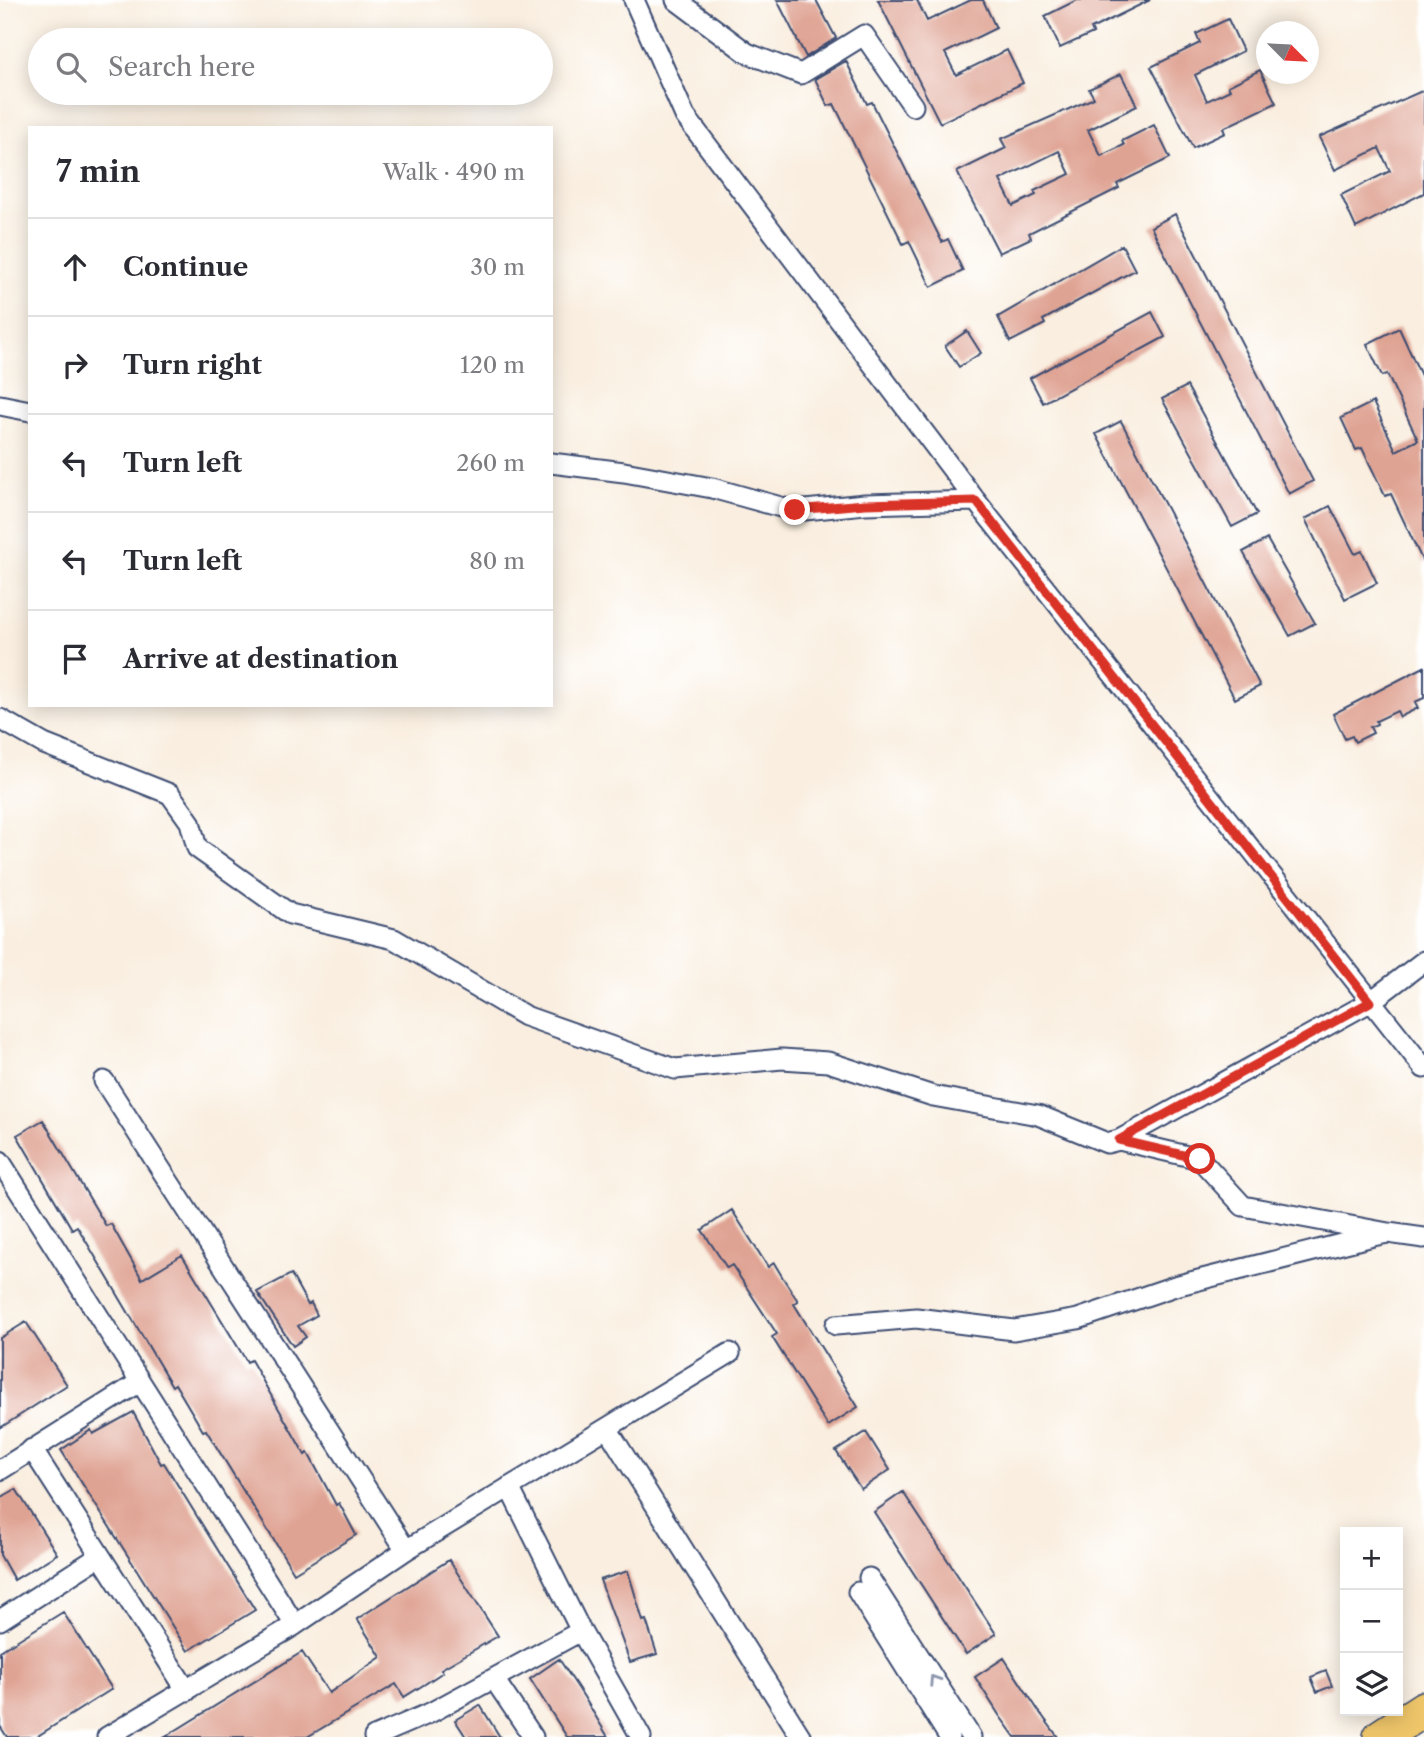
<!DOCTYPE html>
<html lang="en">
<head>
<meta charset="utf-8">
<style>
  :root { --surface:#fff; --page:#f2f2f3; --text:#2b2b33; --muted:#7c7c81; --line:#e1e1e2 }
  body { margin:0; font-family:"Libre Caslon Text",serif; background:var(--page); color:var(--text) }
  .controls { position:absolute; right:21px; bottom:21px; display:grid; overflow:hidden; border-radius:0px; box-shadow:0 4px 18px #0003 }
  .controls button { width:63px; height:63px; display:grid; place-items:center; padding:0; border:0; border-bottom:2px solid var(--line); background:var(--surface); color:var(--text); font:35px sans-serif }
  .compass { position:absolute; left:1256px; top:21px; width:63px; height:63px; border-radius:50%; background:var(--surface); box-shadow:0 4px 18px #0003; rotate:114deg }
  .stop { position:absolute; width:21px; height:21px; margin:-16px; border:5px solid #d93025; border-radius:50%; background:#fff }
  .stop.end { background:#d93025; border-color:#fff; box-shadow:0 2px 7px #0008 }
  .list { margin:0; padding:0; list-style:none }
  h2 { display:flex; justify-content:space-between; align-items:center; height:91px; margin:0; padding:0 28px; font-size:30px }
  h2 small { font-size:23px; font-weight:400; color:var(--muted) }
  .list li { display:grid; grid-template-columns:46px 1fr auto; gap:21px; align-items:center; box-sizing:border-box; height:98px; padding:0 28px; border-top:2px solid var(--line) }
  .list b { display:block; font-size:26px; white-space:nowrap }
  .list em { font-size:23px; font-style:normal; color:var(--muted) }
  .icon { flex:none; width:38px; height:38px; fill:none; stroke:currentColor; stroke-width:2; stroke-linecap:round; stroke-linejoin:round }
  .map { position:relative; flex:none; width:1424px; height:1737px; overflow:hidden }
  .search { position:absolute; background:var(--surface); box-shadow:0 4px 18px #0003; left:28px; top:28px; width:525px; height:77px; display:flex; align-items:center; gap:18px; box-sizing:border-box; padding:0 24px; border-radius:38px; color:var(--muted); font-size:26px }
  .panel { position:absolute; background:var(--surface); box-shadow:0 4px 18px #0003; left:28px; top:126px; width:525px; height:581px; border-radius:0px }
  .map>svg:first-child { display:block }
  .building { fill:#dfa393; fill-rule:evenodd }
  .lines { fill:none; stroke-linecap:round; stroke-linejoin:round }
  .street-casing { stroke:#3c4c71; stroke-width:23 }
  .highway-casing { stroke:#3c4c71; stroke-width:38 }
  .street { stroke:#fff; stroke-width:19 }
  .highway { stroke:#eec569; stroke-width:35 }
  .oneway { stroke:#8d97ae }
  .route { stroke:#d93025; stroke-width:9 }
</style>
</head>
<body>
<div class="map">
<svg width="1424" height="1737" viewBox="0 0 1424 1737">
  <rect width="100%" height="100%" fill="#fff"/>
  <filter id="ink" filterUnits="userSpaceOnUse"><feTurbulence type="fractalNoise" baseFrequency=".0143" numOctaves="2"/><feDisplacementMap in="SourceGraphic" scale="14" xChannelSelector="R" yChannelSelector="G"/><feConvolveMatrix kernelMatrix="1 2 1 2 8 2 1 2 1" color-interpolation-filters="sRGB"/></filter>
  <filter id="wash" filterUnits="userSpaceOnUse"><feTurbulence type="fractalNoise" baseFrequency=".00686" numOctaves="4" result="noise"/><feDisplacementMap in="SourceGraphic" scale="28" xChannelSelector="R" yChannelSelector="G"/><feGaussianBlur stdDeviation="1.57" result="paint"/><feColorMatrix in="noise" values="0 0 0 0 0 0 0 0 0 0 0 0 0 0 0 0 0 1.4 0 .05"/><feComposite in="paint" operator="in"/></filter>
  <g filter="url(#wash)">
    <rect width="100%" height="100%" fill="#f9eedf"/>
    <g id="blocks">
      <!-- building -->
      <path class="building" d="M777,0H816L836,38L806,57Z
        M878,0H917L927,21L971,0H983L996,28L945,53L956,75L1007,50L1023,83L940,123Z
        M1077,0H1150L1091,29L1093,33L1060,48L1045,16Z
        M1228,19L1243,51L1195,75L1207,101L1230,90L1228,86L1260,70L1276,103L1223,128L1225,133L1193,148L1151,67L1200,43L1196,34Z
        M846,61L867,104L872,102L942,242L948,239L963,271L931,287L909,241L903,244L834,104L828,106L815,79Z
        M1121,74L1137,106L1088,130L1101,156L1124,145L1122,141L1154,125L1170,158L1117,184L1119,188L1029,233L1031,238L999,253L957,172L1006,148L1001,139L1094,98L1089,89ZM1059,151L1070,174L1034,191L1036,195L1013,206L1000,180Z
        M1424,90V193L1356,228L1341,195L1390,171L1379,148L1335,170L1319,137Z
        M1175,214L1313,481L1289,494L1151,227Z
        M1122,245L1135,270L1043,320L1045,324L1010,342L998,317Z
        M1152,312L1165,337L1043,403L1030,378Z
        M1399,328L1424,382V564L1391,494L1385,496L1362,448L1356,450L1341,418L1373,402L1396,451L1418,440L1387,374L1382,376L1367,344Z
        M967,331L981,353L959,367L945,346Z
        M1187,386L1257,514L1232,527L1162,399Z
        M1121,421L1260,686L1235,699L1096,434Z
        M1330,506L1355,554L1362,551L1377,583L1345,599L1305,519Z
        M1267,539L1315,623L1290,636L1243,552Z
        M1424,667V698L1415,702L1418,708L1400,717L1397,711L1376,721L1377,724L1370,727L1373,733L1355,742L1352,736L1345,739L1333,714Z
        M43,1120L106,1226L111,1224L142,1279L182,1255L247,1362L251,1360L305,1455L308,1453L336,1505L339,1503L356,1535L294,1573L206,1430L203,1431L175,1384L172,1386L77,1226L72,1229L17,1135Z
        M732,1210L768,1267L774,1263L783,1278L798,1301L794,1304L858,1407L828,1426L772,1337L777,1334L732,1265L727,1268L702,1230Z
        M291,1274L308,1305L311,1303L317,1315L298,1326L306,1337L293,1346L257,1292Z
        M26,1322L67,1385L0,1428V1338Z
        M133,1412L161,1464L164,1463L255,1610L188,1651L61,1450L91,1430L93,1434Z
        M866,1432L890,1470L861,1489L836,1451Z
        M16,1489L57,1554L14,1580L0,1555V1498Z
        M903,1492L996,1634L966,1654L874,1512Z
        M449,1560L498,1636L441,1669L443,1672L425,1684L404,1697L396,1684L307,1737H165L302,1652L329,1693L381,1657L357,1619Z
        M628,1571L643,1621L646,1620L657,1654L630,1662L600,1580Z
        M63,1612L112,1689L36,1737H7L0,1726V1651Z
        M1004,1658L1038,1710L1058,1737H1015L999,1715L975,1677Z
        M559,1659L584,1697L608,1737H567L530,1679Z
        M1326,1671L1332,1686L1317,1692L1311,1677Z
        M480,1705L500,1737H466L455,1720Z"/>
    </g>
  </g>
  <g filter="url(#ink)">
    <use href="#blocks" fill-opacity="0" stroke="#3c4c71" stroke-width="2"/>
    <g class="lines">
      <!-- street casing -->
      <g class="street-casing">
        <path id="street" d="M634,0L685,116L976,501L1424,1068
          M676,0L747,53L801,74L864,35L913,106
          M0,405L30,411
          M551,463L624,472L712,488L795,511L865,504L976,501
          M0,719L44,744L170,794L190,822L197,848L290,914L394,939L525,1016L675,1069L782,1059L828,1062L933,1096L1038,1115L1107,1143L1119,1140L1200,1159L1243,1206L1388,1233
          M104,1081L406,1550
          M1119,1140L1370,1002L1424,961
          M0,1161L295,1625
          M836,1325L916,1318L1014,1330L1078,1319L1175,1286L1373,1236L1388,1233L1424,1238
          M607,1428L801,1737
          M32,1449L187,1691
          M0,1470L140,1382
          M509,1487L581,1631L641,1737
          M869,1578L971,1737
          M858,1592L949,1737
          M0,1620L100,1556
          M494,1679L533,1737
          M107,1737L295,1625L406,1550L730,1353
          M374,1737L430,1713L581,1631"/>
      </g>
      <!-- highway casing -->
      <g class="highway-casing">
        <path id="highway" d="M1381,1737L1424,1709"/>
      </g>
      <!-- street -->
      <use href="#street" class="street"/>
      <!-- highway -->
      <use href="#highway" class="highway"/>
    </g>
    <!-- one-way arrows -->
    <defs><path id="oneway-chevron" d="M-2-3.5L2.5 0L-2 3.5" fill="none" stroke-width="1.6" stroke-linecap="round" stroke-linejoin="round" transform="scale(1.75)"/></defs>
    <use class="oneway" href="#oneway-chevron" transform="translate(934 1680) rotate(-123)"/>
  </g>
  <g class="lines" filter="url(#ink)">
    <!-- route -->
    <path class="route" d="M795,510L865,504L976,501L1370,1002L1119,1140L1200,1159"/>
  </g>
</svg>
<div class="controls">
<button>+</button>
<button>−</button>
<button><svg class="icon" aria-label="layers" viewBox="0 0 24 24"><path d="M12 4l9 5-9 5-9-5zM3 14l9 5 9-5"/></svg></button>
</div>
<svg class="compass" viewBox="-18 -18 36 36"><path d="M0-13l5 13h-10z" fill="#e53935"/><path d="M0 13l5-13h-10z" fill="#7c7c81"/></svg>
<div class="stop" style="left:1200px;top:1159px"></div>
<div class="stop end" style="left:795px;top:510px"></div>
<div class="search"><svg class="icon" aria-label="search" viewBox="0 0 24 24"><circle cx="10" cy="10" r="6"/><path d="M15 15l6 6"/></svg>Search here</div>
<section class="panel">
<h2>7 min<small>Walk · 490 m</small></h2>
<ul class="list">
<li><svg class="icon" aria-label="ahead" viewBox="0 0 24 24"><path d="M12 20V5M6 11l6-6 6 6"/></svg><div><b>Continue</b></div><em>30 m</em></li>
<li><svg class="icon" aria-label="right" viewBox="0 0 24 24"><path d="M7 20v-9h11M14 6l5 5-5 5"/></svg><div><b>Turn right</b></div><em>120 m</em></li>
<li><svg class="icon" aria-label="left" viewBox="0 0 24 24"><path d="M17 20v-9H6M10 6l-5 5 5 5"/></svg><div><b>Turn left</b></div><em>260 m</em></li>
<li><svg class="icon" aria-label="left" viewBox="0 0 24 24"><path d="M17 20v-9H6M10 6l-5 5 5 5"/></svg><div><b>Turn left</b></div><em>80 m</em></li>
<li><svg class="icon" aria-label="arrive" viewBox="0 0 24 24"><path d="M6 21V4h12l-3 4 3 4H6"/></svg><div><b>Arrive at destination</b></div></li>
</ul>
</section>
</div>
</body>
</html>
